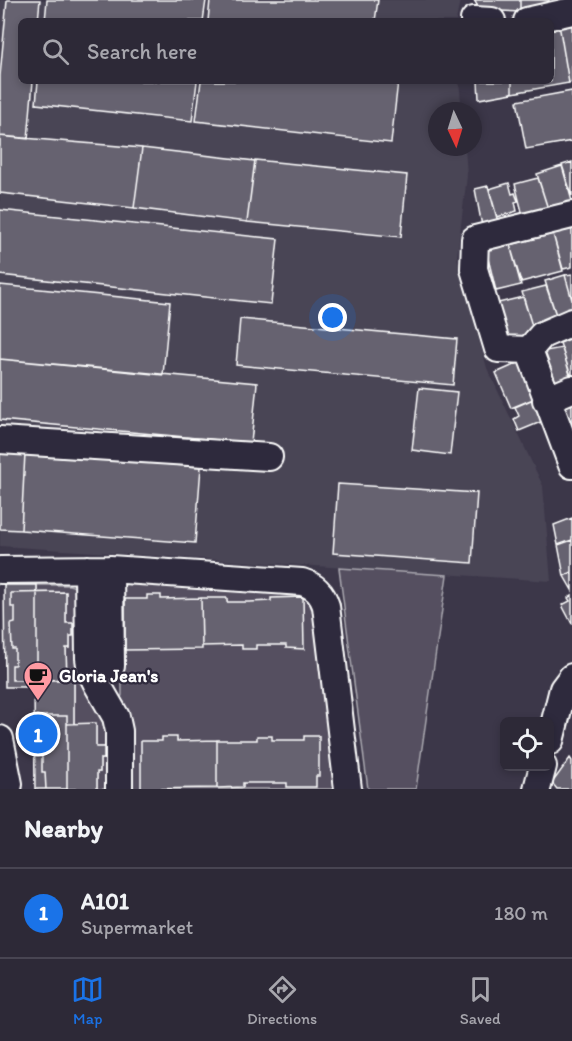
<!DOCTYPE html>
<html lang="en">
<head>
<meta charset="utf-8">
<style>
  :root { --surface:#2d2937; --page:#35313f; --text:#f1f3f6; --muted:#a7a6ad; --line:#484552; --accent:#1a73e8 }
  body { margin:0; font-family:Itim,sans-serif; background:var(--page); color:var(--text) }
  .controls { position:absolute; right:18px; bottom:18px; display:grid; overflow:hidden; border-radius:9px; box-shadow:0 3px 9px #0003 }
  .controls button { width:54px; height:54px; display:grid; place-items:center; padding:0; border:0; border-bottom:2px solid var(--line); background:var(--surface); color:var(--text); font:30px sans-serif }
  .compass { position:absolute; left:428px; top:102px; width:54px; height:54px; border-radius:50%; background:var(--surface); box-shadow:0 3px 9px #0003; rotate:176deg }
  .you { position:absolute; left:333px; top:318px; width:21px; height:21px; margin:-15px; border:4px solid #fff; border-radius:50%; background:#1a73e8; box-shadow:0 0 0 9px #1a73e833 }
  .badge { display:grid; place-items:center; width:39px; height:39px; border-radius:50%; background:var(--accent); color:#fff; font-size:20px; font-weight:700 }
  .pin { position:absolute; translate:-50% -50%; border:3px solid #fff; box-shadow:0 2px 6px #0006 }
  .list { margin:0; padding:0; list-style:none }
  h2 { display:flex; justify-content:space-between; align-items:center; height:78px; margin:0; padding:0 24px; font-size:26px }
  h2 small { font-size:20px; font-weight:400; color:var(--muted) }
  .list li { display:grid; grid-template-columns:39px 1fr auto; gap:18px; align-items:center; box-sizing:border-box; height:90px; padding:0 24px; border-top:2px solid var(--line) }
  .list b { display:block; font-size:22px; white-space:nowrap }
  .list p { margin:0; font-size:20px; white-space:nowrap; color:var(--muted) }
  .list em { font-size:20px; font-style:normal; color:var(--muted) }
  .icon { flex:none; width:33px; height:33px; fill:none; stroke:currentColor; stroke-width:2; stroke-linecap:round; stroke-linejoin:round }
  .map { position:relative; flex:none; width:572px; height:789px; overflow:hidden }
  .search { position:absolute; background:var(--surface); box-shadow:0 3px 9px #0003; left:18px; right:18px; top:18px; height:66px; display:flex; align-items:center; gap:15px; box-sizing:border-box; padding:0 21px; border-radius:9px; color:var(--muted); font-size:22px }
  .sheet { height:168px; background:var(--surface) }
  nav { display:flex; justify-content:space-around; align-items:center; box-sizing:border-box; height:84px; border-top:2px solid var(--line); background:var(--surface); font-size:16px; color:var(--muted) }
  nav a { display:grid; justify-items:center; gap:3px }
  nav .on { color:var(--accent) }
  .map>svg:first-child { display:block }
  .built { fill:#494455 }
  .green { fill:#555060; stroke:#aaa8b0; stroke-width:1.5 }
  .building { fill:#666270; stroke:#fff; stroke-width:1.5 }
  .lines { fill:none; stroke-linecap:round; stroke-linejoin:round }
  .minor-casing { stroke:#fff; stroke-width:30 }
  .minor { stroke:#2f2a3d; stroke-width:26 }
  .labels { text-anchor:middle; stroke-width:4.5; stroke-linejoin:round; paint-order:stroke }
  .poi-label { font-size:18px; font-weight:bold; fill:#fff; stroke:#2f2a3d; text-anchor:start }
</style>
</head>
<body>
<div class="map">
<svg width="572" height="789" viewBox="0 0 572 789">
  <rect width="100%" height="100%" fill="#3c3749"/>
  <filter id="ink" filterUnits="userSpaceOnUse"><feTurbulence type="fractalNoise" baseFrequency=".0167" numOctaves="2"/><feDisplacementMap in="SourceGraphic" scale="12" xChannelSelector="R" yChannelSelector="G"/><feConvolveMatrix kernelMatrix="1 2 1 2 8 2 1 2 1" color-interpolation-filters="sRGB"/></filter>
  <g filter="url(#ink)">
    <!-- built -->
    <path class="built" d="M0,0H460L456,21H21V81H459L462,111H437V147H465L467,176L457,257L487,368L543,486L551,581L0,546Z"/>
    <!-- green -->
    <path class="green" d="M339,568L447,575L416,789H368Z
      M125,580L314,594L343,789H125L120,700L122,695L121,590Z
      M37,585H69L79,588L106,707L114,789H97V772H100V759H104V747H96V724H74V680H67L66,648H70V636L73,635V624L66,623V593L37,592Z"/>
    <!-- building -->
    <path class="building" d="M7,0H40L38,21H21V81H33L28,139L0,136V76Z
      M47,0H206L203,21H45Z
      M210,0H378L375,21H208Z
      M474,0H520V12L480,10Z
      M520,0H549L550,6L520,13Z
      M572,21V82L569,83L559,24Z
      M559,24L569,83L512,93V81H551V26Z
      M38,81H197L192,121L36,104Z
      M201,81H398L391,143L196,121Z
      M478,81H512V93L479,99Z
      M572,91V141L526,149L517,101Z
      M0,136L142,148L134,208L0,193Z
      M142,148L255,161L247,222L134,208Z
      M255,160L407,175L401,237L247,222Z
      M572,162V196L562,165Z
      M562,166L572,201L548,209L537,174Z
      M538,178L548,209L523,216L515,184Z
      M509,183L512,194L515,193L518,201L515,202L517,211L497,217L489,189Z
      M488,186L498,222L482,226L475,189Z
      M0,210L278,239L271,304L0,275Z
      M572,229V267L563,269L553,234Z
      M553,234L563,271L521,282L510,245Z
      M510,245L521,285L496,291L486,250Z
      M572,274V300L565,275Z
      M565,275L572,300V314L557,318L545,281Z
      M0,285L170,302L163,375L0,359Z
      M546,286L557,318L532,326L522,292Z
      M523,297L534,332L509,341L498,303Z
      M240,319L457,339L453,385L236,365Z
      M572,338V379L560,343Z
      M562,348L571,378L549,383L540,352Z
      M0,359L257,383L251,443L0,420Z
      M523,361L538,397L511,408L496,373Z
      M419,388L457,392L450,455L412,450Z
      M538,397L548,419L519,431L514,419L519,416L515,407Z
      M572,400V443L556,408Z
      M0,451L25,453L21,530L0,529Z
      M25,453L201,467L195,543L21,530Z
      M338,484L477,493L472,563L333,553Z
      M572,518V540L558,545L554,525Z
      M572,540V572L564,576L558,545Z
      M572,572V590L564,576Z
      M4,585H37V680L74,679V724H67V789H35L34,687H5Z
      M66,592V623H73V636H70V648H66L67,680H12V665H15V649H12L11,624L15,623V607H11V593Z
      M147,595H161V599L201,598L202,649L125,650V599H147Z
      M572,595V624L562,605L570,601L568,598Z
      M303,597L304,649L286,648V645H256V649H242V645L202,646L201,598H227V602H249L271,601V598Z
      M41,716H67V724L96,723V747H104V759H100V772H97V789H42H46L45,772H42V747H45V731H41Z
      M257,736H272V740H304V736H319V776H316V787H287V783H243V787L217,788V740H257Z
      M162,737H177V741L217,740V788L141,789V741H162Z
      M570,758L572,761V789H557L552,783Z"/>
    <g class="lines">
      <!-- minor casing -->
      <g class="minor-casing">
        <path id="minor" d="M474,20L492,21
          M527,21L572,11
          M529,350L498,349L474,269L475,239L572,215
          M529,350L572,465
          M529,350L542,335L572,322
          M546,400L572,389
          M0,440L269,457
          M88,569L89,658L91,672L97,684L116,717L119,731V789
          M110,569L111,666
          M0,570L110,569L302,582C315,586 322,593 326,606L348,789
          M0,739L9,784L8,789
          M550,741L563,689L572,677
          M537,789L543,766"/>
      </g>
      <!-- minor -->
      <use href="#minor" class="minor"/>
    </g>
  </g>
  <!-- icons -->
  <defs>
    <g id="cafe-pin" transform="scale(1.5)"><path d="M0 17L-7.5 6A9.5 9.5 0 1 1 7.5 6Z" fill="#ff9aa2" stroke="#2f2a3d"/><path d="M-5.5-4.5H6V0H3Q3 3.5 0 3.5H-2.5Q-5.5 3.5-5.5 0ZM3-3.2v2h1.7v-2ZM-6 4.5H4V6H-6Z" fill="#111"/></g>
  </defs>
  <g fill-rule="evenodd">
    <use href="#cafe-pin" x="38" y="676"/>
  </g>
  <g class="labels">
    <!-- poi labels -->
    <g class="poi-label">
      <text x="59" y="682">Gloria Jean's</text>
    </g>
  </g>
</svg>
<div class="controls">
<button><svg class="icon" aria-label="locate" viewBox="0 0 24 24"><circle cx="12" cy="12" r="6"/><path d="M12 2v4M12 18v4M2 12h4M18 12h4"/></svg></button>
</div>
<svg class="compass" viewBox="-18 -18 36 36"><path d="M0-13l5 13h-10z" fill="#e53935"/><path d="M0 13l5-13h-10z" fill="#a7a6ad"/></svg>
<div class="you"></div>
<div class="pin badge" style="left:38px;top:734px">1</div>
<div class="search"><svg class="icon" aria-label="search" viewBox="0 0 24 24"><circle cx="10" cy="10" r="6"/><path d="M15 15l6 6"/></svg>Search here</div>
</div>
<section class="sheet">
<h2>Nearby<small></small></h2>
<ul class="list">
<li><span class="badge">1</span><div><b>A101</b><p>Supermarket</p></div><em>180 m</em></li>
</ul>
</section>
<nav>
<a class="on"><svg class="icon" aria-label="map" viewBox="0 0 24 24"><path d="M3 6l6-2 6 2 6-2v14l-6 2-6-2-6 2zM9 4v14M15 6v14"/></svg>Map</a>
<a><svg class="icon" aria-label="directions" viewBox="0 0 24 24"><path d="M12 3l9 9-9 9-9-9zM9 14v-3h6M13 9l2 2-2 2"/></svg>Directions</a>
<a><svg class="icon" aria-label="saved" viewBox="0 0 24 24"><path d="M7 4h10v16l-5-4-5 4z"/></svg>Saved</a>
</nav>
</body>
</html>
